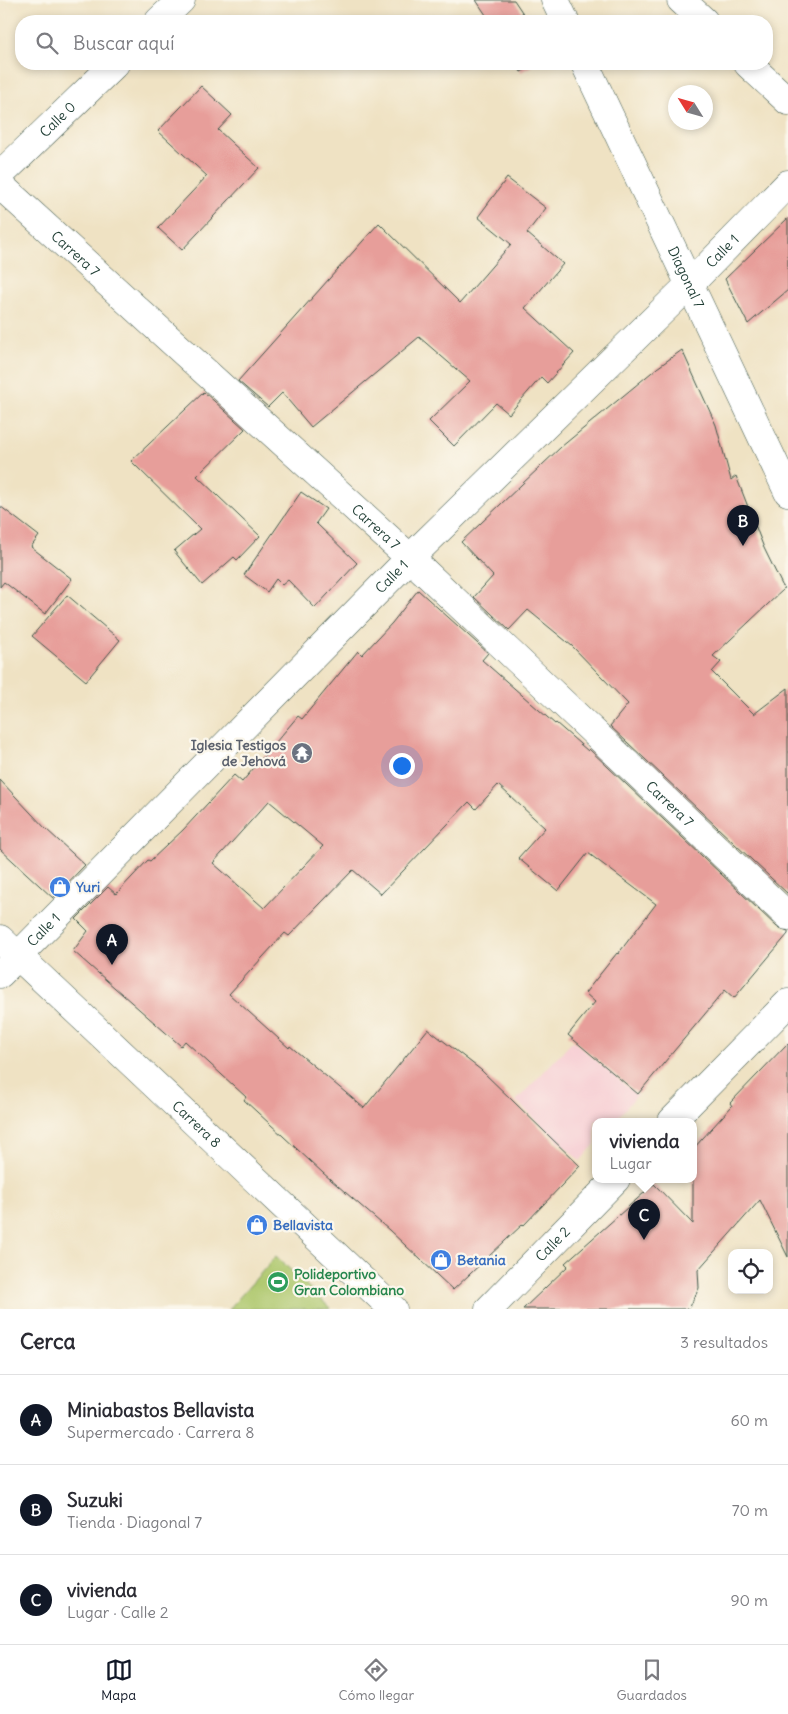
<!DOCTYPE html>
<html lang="es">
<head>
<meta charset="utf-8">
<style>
  :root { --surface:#fff; --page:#f2f2f3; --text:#2b2b33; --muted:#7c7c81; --line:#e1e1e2; --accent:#111827 }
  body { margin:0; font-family:Delius,sans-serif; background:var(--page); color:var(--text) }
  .controls { position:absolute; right:15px; bottom:15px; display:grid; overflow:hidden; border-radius:10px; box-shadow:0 2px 8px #0003 }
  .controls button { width:45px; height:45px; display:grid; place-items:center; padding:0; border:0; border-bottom:1px solid var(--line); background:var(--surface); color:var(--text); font:25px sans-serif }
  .compass { position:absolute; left:668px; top:85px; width:45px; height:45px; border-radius:50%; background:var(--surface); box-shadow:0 2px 8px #0003; rotate:307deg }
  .you { position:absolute; left:401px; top:765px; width:18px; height:18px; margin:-12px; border:4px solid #fff; border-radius:50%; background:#1a73e8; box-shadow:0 0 0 8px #1a73e833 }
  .badge { display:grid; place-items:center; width:32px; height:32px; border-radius:50%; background:var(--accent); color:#fff; font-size:16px; font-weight:700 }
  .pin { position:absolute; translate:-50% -41px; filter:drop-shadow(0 1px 2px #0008) }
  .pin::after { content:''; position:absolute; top:26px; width:18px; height:15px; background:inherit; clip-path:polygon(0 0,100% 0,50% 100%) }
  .popup { position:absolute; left:592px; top:1118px; width:105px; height:65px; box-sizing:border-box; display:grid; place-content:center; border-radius:10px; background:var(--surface); filter:drop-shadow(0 1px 4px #0005); font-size:16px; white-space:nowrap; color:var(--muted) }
  .popup b { font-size:19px; color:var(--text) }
  .popup::after { content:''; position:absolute; left:50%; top:100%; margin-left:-10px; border:10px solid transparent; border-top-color:var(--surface) }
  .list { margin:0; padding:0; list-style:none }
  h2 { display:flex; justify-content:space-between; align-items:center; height:65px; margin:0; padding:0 20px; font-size:21px }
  h2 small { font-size:16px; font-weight:400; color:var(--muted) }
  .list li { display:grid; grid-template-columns:32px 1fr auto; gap:15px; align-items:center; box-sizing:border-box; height:90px; padding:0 20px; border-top:1px solid var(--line) }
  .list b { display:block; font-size:19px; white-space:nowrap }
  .list p { margin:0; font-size:16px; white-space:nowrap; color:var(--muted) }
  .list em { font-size:16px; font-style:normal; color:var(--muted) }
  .icon { flex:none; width:28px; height:28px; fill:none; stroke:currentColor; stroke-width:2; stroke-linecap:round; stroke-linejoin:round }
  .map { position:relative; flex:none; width:788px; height:1309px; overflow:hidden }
  .search { position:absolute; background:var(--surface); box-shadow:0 2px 8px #0003; left:15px; right:15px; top:15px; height:55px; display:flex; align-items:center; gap:12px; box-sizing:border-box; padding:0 18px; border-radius:20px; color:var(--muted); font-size:19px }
  .sheet { height:335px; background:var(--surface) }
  nav { display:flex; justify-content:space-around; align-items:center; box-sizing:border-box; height:70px; border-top:1px solid var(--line); background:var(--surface); font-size:14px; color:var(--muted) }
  nav a { display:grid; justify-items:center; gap:2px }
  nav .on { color:var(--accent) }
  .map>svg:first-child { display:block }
  .built { fill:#f7cfd4 }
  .green { fill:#adc76c; stroke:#668250 }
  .building { fill:#e79e9a; fill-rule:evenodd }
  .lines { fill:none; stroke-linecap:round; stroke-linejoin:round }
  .minor-casing { stroke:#3e5649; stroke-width:29 }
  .tertiary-casing { stroke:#3e5649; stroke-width:29 }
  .minor { stroke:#fff; stroke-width:28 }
  .tertiary { stroke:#fff; stroke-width:28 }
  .labels { text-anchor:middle; stroke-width:4.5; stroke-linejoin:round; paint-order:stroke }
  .street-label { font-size:14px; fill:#1f3d34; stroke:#fbf7ec }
  .worship-label { font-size:14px; font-weight:bold; fill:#5b616d; stroke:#fbf7ec; text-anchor:end }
  .shop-label { font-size:14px; font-weight:bold; fill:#366cbe; stroke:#fbf7ec; text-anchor:start }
  .leisure-label { font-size:14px; font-weight:bold; fill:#27864d; stroke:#fbf7ec; text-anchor:start }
</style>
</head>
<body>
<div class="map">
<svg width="788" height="1309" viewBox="0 0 788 1309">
  <rect width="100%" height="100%" fill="#fbf7ec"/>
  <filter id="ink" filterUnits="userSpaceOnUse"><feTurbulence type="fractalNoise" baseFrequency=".02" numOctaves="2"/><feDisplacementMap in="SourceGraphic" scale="10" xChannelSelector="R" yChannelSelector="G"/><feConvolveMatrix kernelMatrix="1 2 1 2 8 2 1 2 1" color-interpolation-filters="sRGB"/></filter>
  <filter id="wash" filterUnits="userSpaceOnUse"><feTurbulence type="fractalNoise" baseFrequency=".0096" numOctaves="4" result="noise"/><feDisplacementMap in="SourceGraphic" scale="20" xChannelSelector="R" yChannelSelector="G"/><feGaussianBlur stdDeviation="1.12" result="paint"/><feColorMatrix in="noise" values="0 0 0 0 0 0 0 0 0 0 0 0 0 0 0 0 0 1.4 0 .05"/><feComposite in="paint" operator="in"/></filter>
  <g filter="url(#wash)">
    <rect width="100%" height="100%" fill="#efe2c3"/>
    <!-- built -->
    <path class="built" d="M573,1041L637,1095L615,1121H595V1144L580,1161L516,1101Z"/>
    <!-- green -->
    <path class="green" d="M276,1256L331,1309H229Z"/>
    <g id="blocks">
      <!-- building -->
      <path class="building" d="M476,0H514L528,21H490Z
        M516,64H535L521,72Z
        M201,86L232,115L218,130L259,168L182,250L158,228L207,176L158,131Z
        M507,178L546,208L527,233L563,264L525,308L574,353L547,383L541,377L509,414L496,403L454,446L429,421L470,381L419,337L311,427L282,393L268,407L238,381L379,223L460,303L511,244L478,217Z
        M788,218V290L748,324L725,279Z
        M682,350L716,425L731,480L736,476L764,548L784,589L713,656L721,662L712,672L754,714L788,688V894L610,726L628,704L572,646L528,610L509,630L474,597L493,576L461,542L561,447L657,368Z
        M204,392L245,429L197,476L260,536L237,560L234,557L202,585L174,551L200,529L131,461Z
        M301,492L326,509L316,523L357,563L315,608L288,580L282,585L276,579L267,592L244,575Z
        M0,506L39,536L31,547L72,579L45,614L4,582L0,587Z
        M418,590L488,653L482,660L555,724L556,723L588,751L589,749L777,927L788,931V934L734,998L725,990L638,1094L568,1035L595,1002L585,993L617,953L618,954L656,904L588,853L558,891L518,858L545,828L498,785L476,809L469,802L381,894L353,870L289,936L285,933L229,994L289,1048L290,1046L364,1108L428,1029L481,1070L580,1166L524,1225L523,1224L453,1290L389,1230L323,1173L244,1100L246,1097L185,1041L181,1046L73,951L88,931L76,919L108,887L116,894L148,860L150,861L183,830L234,775L242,782L298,716L302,719L358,651L362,655L392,623ZM269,801L323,846L264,908L213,863Z
        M67,595L120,640L86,681L32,636Z
        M0,780L46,829L85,865L53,898L0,849Z
        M788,1043V1257L760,1200L698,1270L699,1288L689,1309H523L568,1266L565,1263L654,1184L693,1224V1149L732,1106L730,1103Z"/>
    </g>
  </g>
  <g filter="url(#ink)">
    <use href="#blocks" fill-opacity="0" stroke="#3e5649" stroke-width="1"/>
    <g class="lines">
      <!-- minor casing -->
      <g class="minor-casing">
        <g id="minor">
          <path d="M159,21L181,0"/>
          <path id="s1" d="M0,175L115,64"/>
          <path id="s2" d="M0,185L410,558L788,916"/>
          <path id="s3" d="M0,939L393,1309"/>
          <path id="s4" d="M0,974L410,558L690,284L788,184"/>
          <path d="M672,1121L788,1003"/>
          <path id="s5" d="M489,1309L616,1179"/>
        </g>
      </g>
      <!-- tertiary casing -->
      <g class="tertiary-casing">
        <g id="tertiary">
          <path d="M555,0L565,21"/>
          <path d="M681,0L704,21"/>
          <path id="s6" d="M585,64L788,492"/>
          <path d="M748,64L788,101"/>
        </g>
      </g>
      <!-- minor -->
      <use href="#minor" class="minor"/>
      <!-- tertiary -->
      <use href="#tertiary" class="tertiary"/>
    </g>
  </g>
  <!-- icons -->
  <defs>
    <g id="temple-disc" transform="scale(1.125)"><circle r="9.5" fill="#6b7280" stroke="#fbf7ec"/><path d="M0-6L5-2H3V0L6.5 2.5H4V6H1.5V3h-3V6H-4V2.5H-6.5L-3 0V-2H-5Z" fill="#fff"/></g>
    <g id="shop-disc" transform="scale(1.125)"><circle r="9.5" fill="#3f7fe0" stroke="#fbf7ec"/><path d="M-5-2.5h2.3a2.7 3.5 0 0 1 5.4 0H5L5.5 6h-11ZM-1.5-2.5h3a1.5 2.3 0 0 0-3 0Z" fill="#fff"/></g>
    <g id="stadium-disc" transform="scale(1.125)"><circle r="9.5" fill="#2e9e5b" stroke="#fbf7ec"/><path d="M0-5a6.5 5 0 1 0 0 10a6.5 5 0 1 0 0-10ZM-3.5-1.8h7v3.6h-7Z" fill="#fff"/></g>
  </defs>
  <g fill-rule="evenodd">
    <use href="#temple-disc" x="302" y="753"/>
    <use href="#shop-disc" x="60" y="887"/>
    <use href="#shop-disc" x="257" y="1225"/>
    <use href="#shop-disc" x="441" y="1260"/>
    <use href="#stadium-disc" x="278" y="1282"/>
  </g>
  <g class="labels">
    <!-- street labels -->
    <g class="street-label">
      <text dy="5" stroke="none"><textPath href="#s1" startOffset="80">Calle 0</textPath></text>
      <text dy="5" stroke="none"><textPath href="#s4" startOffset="1022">Calle 1</textPath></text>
      <text dy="5" stroke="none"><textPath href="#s2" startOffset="102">Carrera 7</textPath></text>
      <text dy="5" stroke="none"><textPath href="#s6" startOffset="236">Diagonal 7</textPath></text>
      <text dy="5" stroke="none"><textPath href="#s2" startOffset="508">Carrera 7</textPath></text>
      <text dy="5" stroke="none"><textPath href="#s4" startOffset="558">Calle 1</textPath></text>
      <text dy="5" stroke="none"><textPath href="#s2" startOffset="912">Carrera 7</textPath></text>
      <text dy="5" stroke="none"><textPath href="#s4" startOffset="62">Calle 1</textPath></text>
      <text dy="5" stroke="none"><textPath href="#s3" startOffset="270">Carrera 8</textPath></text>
      <text dy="5" stroke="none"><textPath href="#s5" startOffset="91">Calle 2</textPath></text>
    </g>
    <!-- worship labels -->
    <g class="worship-label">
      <text x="286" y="750">Iglesia Testigos<tspan x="286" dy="16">de Jehová</tspan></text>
    </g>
    <!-- shop labels -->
    <g class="shop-label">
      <text x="76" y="892">Yuri</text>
      <text x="273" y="1230">Bellavista</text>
      <text x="457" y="1265">Betania</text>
    </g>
    <!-- leisure labels -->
    <g class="leisure-label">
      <text x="294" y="1279">Polideportivo<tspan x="294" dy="16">Gran Colombiano</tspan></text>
    </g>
  </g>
</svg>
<div class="controls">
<button><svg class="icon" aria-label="locate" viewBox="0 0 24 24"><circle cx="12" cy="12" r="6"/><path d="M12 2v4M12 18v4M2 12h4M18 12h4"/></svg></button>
</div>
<svg class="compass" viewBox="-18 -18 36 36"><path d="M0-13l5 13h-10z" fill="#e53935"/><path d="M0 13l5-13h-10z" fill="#7c7c81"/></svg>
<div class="you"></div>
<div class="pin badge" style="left:112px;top:965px">A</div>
<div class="pin badge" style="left:743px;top:546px">B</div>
<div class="pin badge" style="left:644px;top:1240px">C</div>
<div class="popup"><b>vivienda</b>Lugar</div>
<div class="search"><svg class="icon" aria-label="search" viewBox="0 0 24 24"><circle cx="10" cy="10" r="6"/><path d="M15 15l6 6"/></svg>Buscar aquí</div>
</div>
<section class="sheet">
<h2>Cerca<small>3 resultados</small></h2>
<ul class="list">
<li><span class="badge">A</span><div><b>Miniabastos Bellavista</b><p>Supermercado · Carrera 8</p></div><em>60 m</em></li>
<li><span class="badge">B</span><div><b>Suzuki</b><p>Tienda · Diagonal 7</p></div><em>70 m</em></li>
<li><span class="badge">C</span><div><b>vivienda</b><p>Lugar · Calle 2</p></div><em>90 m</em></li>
</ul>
</section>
<nav>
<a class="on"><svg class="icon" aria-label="map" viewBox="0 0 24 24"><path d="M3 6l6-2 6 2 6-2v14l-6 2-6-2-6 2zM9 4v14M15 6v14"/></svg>Mapa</a>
<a><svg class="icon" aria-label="directions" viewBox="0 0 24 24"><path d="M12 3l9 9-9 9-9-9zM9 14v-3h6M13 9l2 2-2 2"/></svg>Cómo llegar</a>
<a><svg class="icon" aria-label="saved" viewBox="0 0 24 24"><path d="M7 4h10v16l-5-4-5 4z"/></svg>Guardados</a>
</nav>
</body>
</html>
